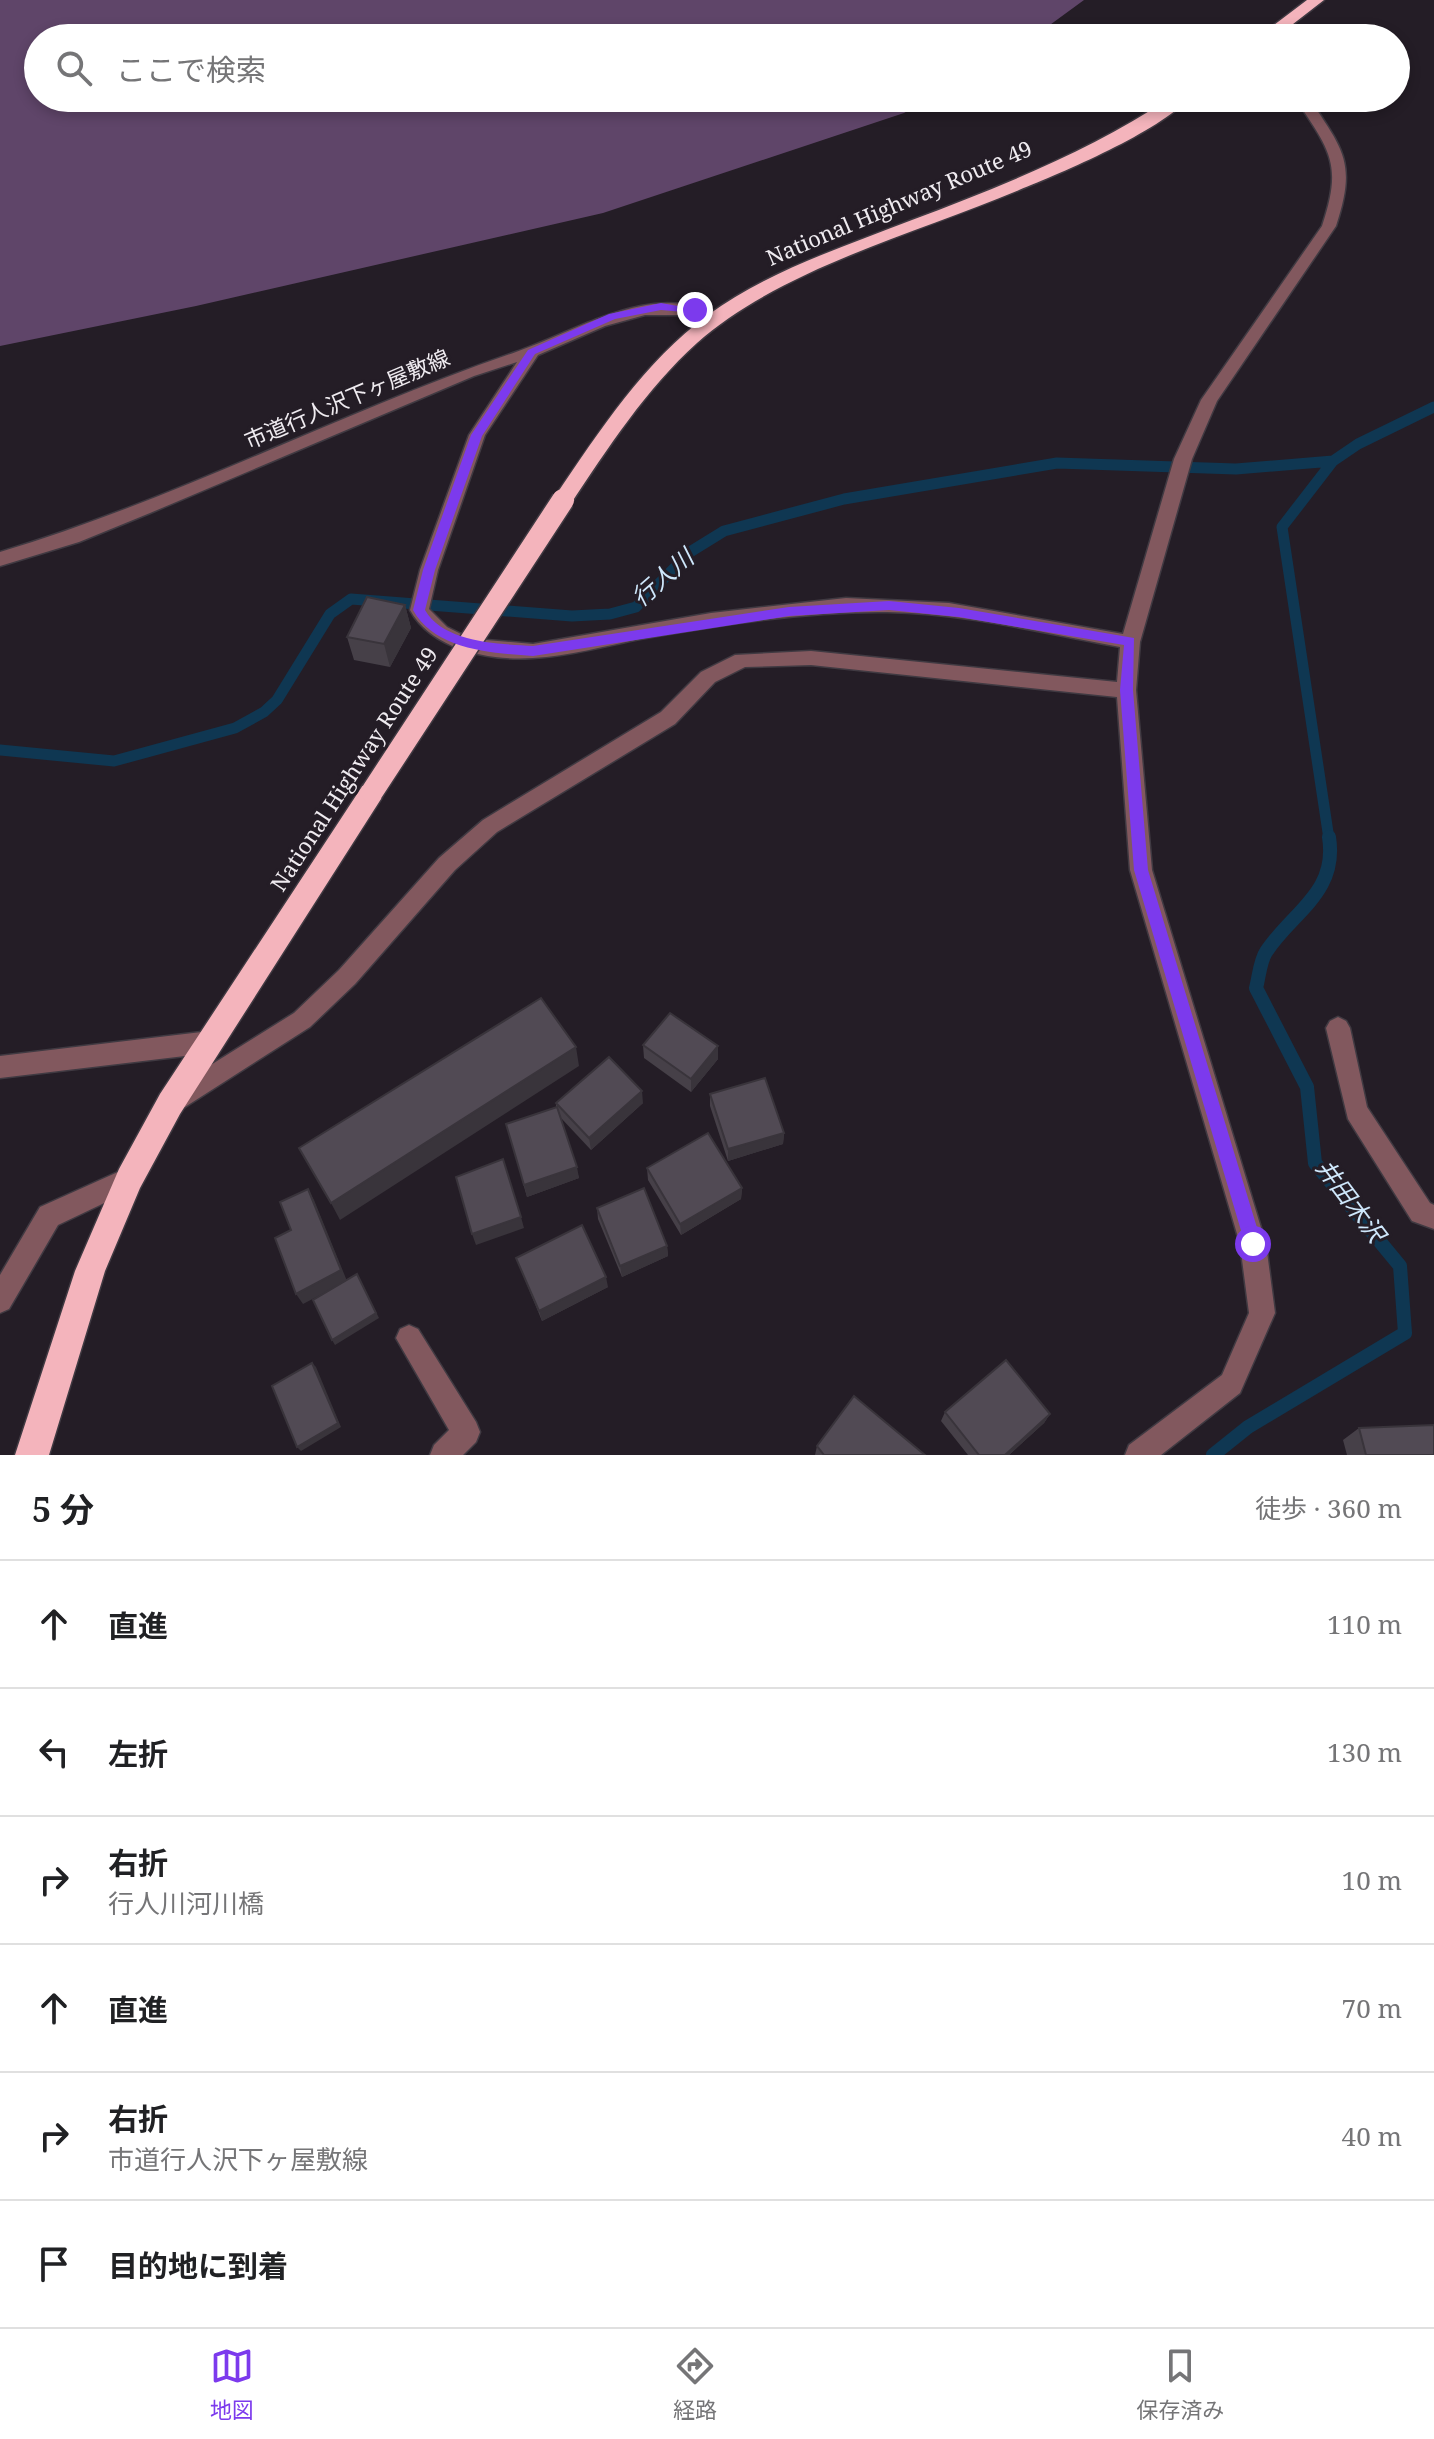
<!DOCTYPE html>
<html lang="ja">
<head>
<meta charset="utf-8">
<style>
  :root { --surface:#fff; --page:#f2f2f2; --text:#202124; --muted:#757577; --line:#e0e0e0; --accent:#7c3aed }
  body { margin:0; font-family:"Noto Serif","Noto Sans JP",serif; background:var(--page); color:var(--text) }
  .stop { position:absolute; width:24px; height:24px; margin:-18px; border:6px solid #7c3aed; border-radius:50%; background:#fff }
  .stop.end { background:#7c3aed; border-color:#fff; box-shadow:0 2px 8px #0008 }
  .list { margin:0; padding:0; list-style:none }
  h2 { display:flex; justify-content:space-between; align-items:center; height:104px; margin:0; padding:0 32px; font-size:34px }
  h2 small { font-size:26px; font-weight:400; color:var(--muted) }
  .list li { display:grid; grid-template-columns:52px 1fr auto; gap:24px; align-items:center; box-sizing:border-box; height:128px; padding:0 32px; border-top:2px solid var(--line) }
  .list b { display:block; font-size:30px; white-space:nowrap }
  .list p { margin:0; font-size:26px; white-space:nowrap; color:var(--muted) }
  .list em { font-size:26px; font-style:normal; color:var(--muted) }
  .icon { flex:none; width:44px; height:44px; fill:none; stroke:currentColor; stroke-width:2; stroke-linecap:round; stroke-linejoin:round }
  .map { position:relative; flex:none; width:1434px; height:1455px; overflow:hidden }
  .search { position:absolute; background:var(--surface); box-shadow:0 4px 12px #0003; left:24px; right:24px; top:24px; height:88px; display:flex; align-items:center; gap:20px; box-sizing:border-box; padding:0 28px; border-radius:44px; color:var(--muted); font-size:30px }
  .sheet { height:872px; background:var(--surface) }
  nav { display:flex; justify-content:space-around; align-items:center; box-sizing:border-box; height:112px; border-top:2px solid var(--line); background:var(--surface); font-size:22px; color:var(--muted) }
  nav a { display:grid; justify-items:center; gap:4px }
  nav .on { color:var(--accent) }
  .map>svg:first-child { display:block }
  .forest { fill:#5f4569 }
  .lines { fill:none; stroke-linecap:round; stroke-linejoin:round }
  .stream-far1 { stroke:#0f3752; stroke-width:11 }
  .stream { stroke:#0f3752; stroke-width:14 }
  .street-casing { stroke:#403a42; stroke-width:3 }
  .highway-casing { stroke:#403a42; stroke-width:3 }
  .street { fill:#82585e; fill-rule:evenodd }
  .highway { fill:#f4b4bc; fill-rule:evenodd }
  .highway-bridge-casing { stroke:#403a42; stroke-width:25; stroke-linecap:butt }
  .highway-bridge { stroke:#f4b4bc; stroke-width:22 }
  .wall { fill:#464048 }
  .shaded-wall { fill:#39343b }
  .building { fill:#514a54; stroke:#39343b; stroke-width:2 }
  .route { fill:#7c3aed }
  .labels { text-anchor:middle; stroke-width:6; stroke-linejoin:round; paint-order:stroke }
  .street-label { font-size:22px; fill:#efebf0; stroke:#241d26 }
  .water-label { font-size:24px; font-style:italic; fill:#cfe8fc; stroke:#241d26 }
</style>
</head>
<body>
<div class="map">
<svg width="1434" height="1455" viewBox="0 0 1434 1455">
  <rect width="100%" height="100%" fill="#241d26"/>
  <!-- forest -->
  <path class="forest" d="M0,0H1084L1032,38H38V98H929L904,113L603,213L196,306L0,346Z"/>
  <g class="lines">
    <!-- stream-far1 -->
    <path class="stream-far1" d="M0,750L114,761L235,728L264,712L277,700L330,614L351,599L572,616L610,614L636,607L690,552L724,531L844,499L1057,463L1236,469L1333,461
      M1329,839L1282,527L1333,461L1358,444L1434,407"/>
    <!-- stream -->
    <path class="stream" d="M1213,1455L1248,1427L1405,1333L1400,1266L1315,1163L1307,1087L1256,988C1259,977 1260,961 1266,952C1292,912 1338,893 1329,837"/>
    <!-- street casing -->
    <g class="street-casing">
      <path id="street" d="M1295,98H1309C1343,150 1357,162 1336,226L1217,401L1192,459L1140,642L1136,690L1152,870L1266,1244L1275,1313L1240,1393L1161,1455H1125L1129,1445L1222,1375L1249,1313L1240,1244L1130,870L1117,697L811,665L745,667L715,682L675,724L497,832L455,870L355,984L310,1027L185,1107L177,1110L169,1107L165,1099L169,1091L294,1013L339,970L439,858L483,820L661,712L701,672L735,655L811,651L1117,682L1120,647C1043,633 965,613 887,612C804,611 722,625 640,639C605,646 569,656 533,658C490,661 432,650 410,610L420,570L469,435L517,362L474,376L150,513L79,542L0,566V552C177,499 341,412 516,352C558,337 597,315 641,306C665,301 705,302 723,319L715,324L689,315H645L605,326L538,355L485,435L438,570L429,609L447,627L461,634L486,640L533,644L711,613L846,598L949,603L1123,634L1174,459L1201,400L1322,226C1343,163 1330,151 1295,98Z
        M1338,1017L1346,1021L1350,1028L1367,1107L1430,1203L1434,1205V1229L1412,1221L1348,1119L1326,1028L1330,1021Z
        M210,1031L218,1034L222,1042L218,1050L210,1053L0,1078V1056Z
        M129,1167L138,1171L141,1179L138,1187L58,1225L9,1309L0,1313V1275L40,1207Z
        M409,1325L418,1329L476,1422L480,1432L476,1442L463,1455H430L434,1445L449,1430L396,1338L400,1329Z"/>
    </g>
    <!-- highway casing -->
    <g class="highway-casing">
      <path id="highway" d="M1307,0H1324L1275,38H1257Z
        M1170,98H1189C1160,131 1062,173 1019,190C917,233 780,269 697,343C646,389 608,448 570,505H556L552,500L556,495C600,430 644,362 708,315C768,271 843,247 912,220C1002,186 1090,151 1170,98Z
        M372,782L381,785L384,792L381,799L180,1114L140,1188L105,1271L49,1455H15L75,1271L119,1169L160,1094L363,785Z"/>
    </g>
    <!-- street -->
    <use href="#street" class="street"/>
    <!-- highway -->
    <use href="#highway" class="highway"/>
    <!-- highway-bridge casing -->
    <g class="highway-bridge-casing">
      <path id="highway-bridge" d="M372,792L563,500"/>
    </g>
    <!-- highway-bridge -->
    <use href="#highway-bridge" class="highway-bridge"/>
  </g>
  <!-- wall -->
  <path class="wall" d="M405,605L411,628L390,667L354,660L347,637Z
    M643,1045L718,1059L691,1092L644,1058Z
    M710,1094L784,1133L783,1144L728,1161L710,1106Z
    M556,1103H643L591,1150L561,1118L579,1178L527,1197L506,1124L556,1107Z
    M647,1168L742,1188L741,1199L681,1235L648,1180Z
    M597,1208L667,1246L668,1256L622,1277L598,1219Z
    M516,1258L608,1287L542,1321Z
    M945,1412L1050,1414L1044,1423L1009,1455H968L941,1421Z
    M1359,1428L1434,1455H1347L1343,1440Z
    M817,1446L925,1455H815Z"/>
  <!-- shaded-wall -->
  <path class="shaded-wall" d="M405,605L411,628L390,667L384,644Z
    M718,1046V1059L691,1092V1079Z
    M576,1047L579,1066L340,1220L331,1203Z
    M642,1091L643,1103L591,1150L589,1138Z
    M784,1133L783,1144L728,1161V1149Z
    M577,1167L579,1178L527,1197L524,1185Z
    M742,1188L741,1199L681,1235L680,1224Z
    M308,1189L314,1200L347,1281L303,1304L296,1294Z
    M521,1217L524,1228L476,1245L472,1234Z
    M667,1246L668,1256L622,1277L620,1266Z
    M357,1274L379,1318L335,1345L332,1340Z
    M606,1277L608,1287L542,1321L539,1311Z
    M312,1363L316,1367L341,1427L301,1451L297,1447Z
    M1050,1414L1044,1423L1009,1455H1005Z"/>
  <!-- building -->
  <path class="building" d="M367,597L405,605L384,644L347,637Z
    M541,998L576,1047L331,1203L299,1148Z
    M670,1013L718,1046L691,1079L643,1045Z
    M609,1057L642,1091L589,1138L556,1103Z
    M765,1078L784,1133L728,1149L710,1094Z
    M557,1107L577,1167L524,1185L506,1124Z
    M708,1133L742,1188L680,1224L647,1168Z
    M503,1159L521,1217L472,1234L456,1177Z
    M644,1188L667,1246L620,1266L597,1208Z
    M308,1189L341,1270L296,1294L275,1238L291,1230L280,1202Z
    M582,1225L606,1277L539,1311L516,1258Z
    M357,1274L376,1313L332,1340L313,1300Z
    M1006,1360L1050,1414L1005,1455H979L945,1412Z
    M312,1363L338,1423L297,1447L272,1386Z
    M854,1396L925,1455H824L817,1446Z
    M1434,1425V1455H1366L1359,1428Z"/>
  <!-- route -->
  <path class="route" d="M661,303L700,310L695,313L661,310L615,319L535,354L482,436L435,570L425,610C444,643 499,644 533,646L789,607L889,601L959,608L1134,638L1133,690L1148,870L1262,1244L1259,1250L1253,1252L1248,1250L1245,1244L1134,870L1120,690L1124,645L959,617L889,610L789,616L533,656C491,653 435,650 413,610L423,570L471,435L528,350L609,314Z"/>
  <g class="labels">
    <!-- street labels -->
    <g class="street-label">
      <text transform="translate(899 203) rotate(-23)" y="8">National Highway Route 49</text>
      <text transform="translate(347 399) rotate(-23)" y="8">市道行人沢下ヶ屋敷線</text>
      <text transform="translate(354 769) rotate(-57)" y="8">National Highway Route 49</text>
    </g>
    <!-- water labels -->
    <g class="water-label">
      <text transform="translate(663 578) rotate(-41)" y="8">行人川</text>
      <text transform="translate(1350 1201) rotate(53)" y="8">井田木沢</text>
    </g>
  </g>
</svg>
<div class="stop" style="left:1253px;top:1244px"></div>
<div class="stop end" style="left:695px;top:310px"></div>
<div class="search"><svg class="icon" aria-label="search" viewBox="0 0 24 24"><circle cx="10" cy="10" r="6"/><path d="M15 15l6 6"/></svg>ここで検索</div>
</div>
<section class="sheet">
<h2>5 分<small>徒歩 · 360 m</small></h2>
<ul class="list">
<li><svg class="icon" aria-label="ahead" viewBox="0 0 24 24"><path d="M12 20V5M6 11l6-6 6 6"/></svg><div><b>直進</b></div><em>110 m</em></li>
<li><svg class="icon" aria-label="left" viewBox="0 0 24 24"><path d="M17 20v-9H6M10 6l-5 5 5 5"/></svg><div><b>左折</b></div><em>130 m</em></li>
<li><svg class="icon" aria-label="right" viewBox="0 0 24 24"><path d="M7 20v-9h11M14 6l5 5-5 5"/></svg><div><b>右折</b><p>行人川河川橋</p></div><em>10 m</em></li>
<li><svg class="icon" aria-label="ahead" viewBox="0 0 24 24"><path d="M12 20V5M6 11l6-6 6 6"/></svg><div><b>直進</b></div><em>70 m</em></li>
<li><svg class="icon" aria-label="right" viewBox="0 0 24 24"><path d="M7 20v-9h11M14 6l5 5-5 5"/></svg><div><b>右折</b><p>市道行人沢下ヶ屋敷線</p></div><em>40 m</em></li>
<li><svg class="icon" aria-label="arrive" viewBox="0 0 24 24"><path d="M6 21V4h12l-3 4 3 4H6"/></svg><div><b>目的地に到着</b></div></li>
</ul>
</section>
<nav>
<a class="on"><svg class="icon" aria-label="map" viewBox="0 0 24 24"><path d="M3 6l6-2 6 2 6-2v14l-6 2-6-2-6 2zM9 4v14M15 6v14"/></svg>地図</a>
<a><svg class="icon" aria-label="directions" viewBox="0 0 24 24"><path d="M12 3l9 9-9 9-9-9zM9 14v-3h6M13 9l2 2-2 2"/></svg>経路</a>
<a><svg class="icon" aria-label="saved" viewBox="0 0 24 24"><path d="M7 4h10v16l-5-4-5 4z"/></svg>保存済み</a>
</nav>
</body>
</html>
